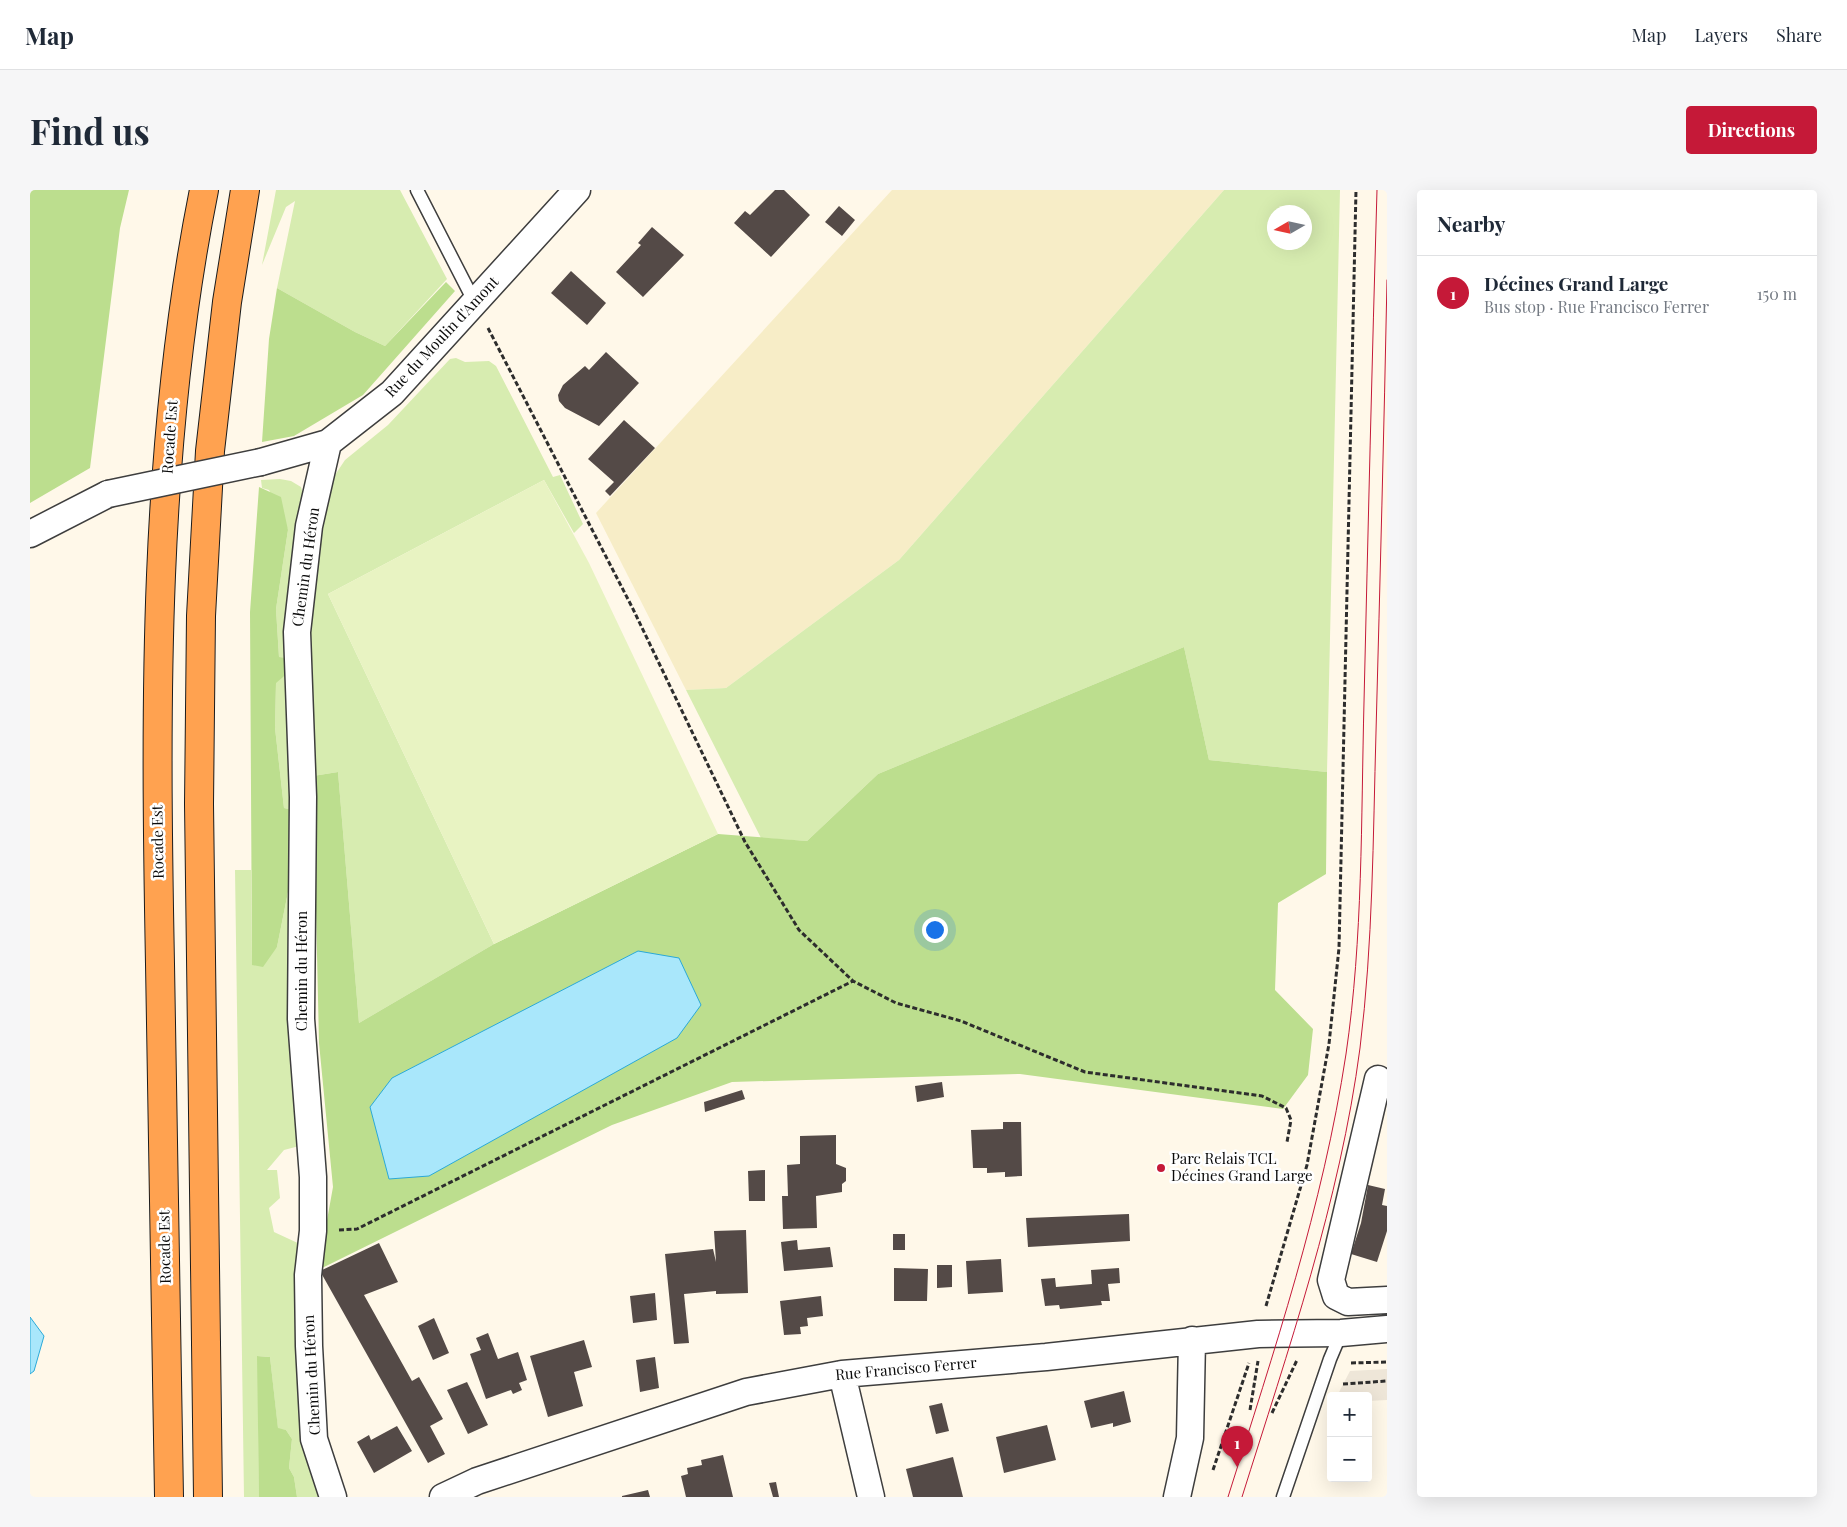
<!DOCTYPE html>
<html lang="en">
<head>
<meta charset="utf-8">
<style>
  :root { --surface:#fff; --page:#f6f6f7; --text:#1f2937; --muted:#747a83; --line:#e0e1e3; --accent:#c51938 }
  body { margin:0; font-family:"Playfair Display",serif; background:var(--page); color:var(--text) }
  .controls { position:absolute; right:15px; bottom:15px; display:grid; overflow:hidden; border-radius:5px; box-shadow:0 5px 20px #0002 }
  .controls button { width:45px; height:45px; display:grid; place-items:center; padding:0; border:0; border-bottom:1px solid var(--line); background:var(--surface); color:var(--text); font:25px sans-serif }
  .compass { position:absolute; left:1237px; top:15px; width:45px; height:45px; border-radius:50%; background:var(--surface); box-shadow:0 5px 20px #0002; rotate:261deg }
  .you { position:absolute; left:904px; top:739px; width:18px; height:18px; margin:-12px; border:4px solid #fff; border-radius:50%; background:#1a73e8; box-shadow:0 0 0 8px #1a73e833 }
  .badge { display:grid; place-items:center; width:32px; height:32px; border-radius:50%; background:var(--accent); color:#fff; font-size:16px; font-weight:700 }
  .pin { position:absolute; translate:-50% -41px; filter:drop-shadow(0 1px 2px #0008) }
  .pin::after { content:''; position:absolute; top:26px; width:18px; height:15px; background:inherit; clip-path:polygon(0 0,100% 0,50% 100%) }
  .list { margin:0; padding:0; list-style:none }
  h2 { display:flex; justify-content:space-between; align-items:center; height:65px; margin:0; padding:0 20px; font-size:21px }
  h2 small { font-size:16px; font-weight:400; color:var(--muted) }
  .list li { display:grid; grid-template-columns:32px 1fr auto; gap:15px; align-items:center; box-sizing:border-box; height:75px; padding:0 20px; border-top:1px solid var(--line) }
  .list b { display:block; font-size:19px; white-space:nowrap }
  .list p { margin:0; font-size:16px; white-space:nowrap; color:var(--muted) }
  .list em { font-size:16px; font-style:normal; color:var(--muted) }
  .map { position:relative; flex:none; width:1357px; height:1307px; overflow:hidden; border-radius:5px }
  header { display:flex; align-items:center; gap:30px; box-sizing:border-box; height:70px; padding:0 25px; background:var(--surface); border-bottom:1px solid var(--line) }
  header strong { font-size:24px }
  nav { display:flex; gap:28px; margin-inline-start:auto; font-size:18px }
  .intro { display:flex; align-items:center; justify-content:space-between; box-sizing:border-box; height:120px; padding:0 30px }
  h1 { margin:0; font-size:35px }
  .button { padding:12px 22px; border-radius:5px; background:var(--accent); color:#fff; font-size:18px; font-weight:700 }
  main { display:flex; gap:30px; padding:0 30px }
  aside { flex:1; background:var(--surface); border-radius:5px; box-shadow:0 5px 20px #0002 }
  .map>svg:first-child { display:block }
  .farmland { fill:#f7edc7 }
  .green { fill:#d7ecb0; fill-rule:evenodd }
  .forest { fill:#bcde8e }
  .pitch { fill:#e8f3c2 }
  .plaza { fill:#eee6d8 }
  .water { fill:#a9e7fb; stroke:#2aa9d8 }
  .building { fill:#544a47 }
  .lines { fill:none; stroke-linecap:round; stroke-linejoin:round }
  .service-casing { stroke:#3e3e3e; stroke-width:15 }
  .minor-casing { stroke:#3e3e3e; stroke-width:29 }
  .trunk-casing { stroke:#1c1c1c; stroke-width:30 }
  .path { stroke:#2d2d2d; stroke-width:3; stroke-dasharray:5 2.5; stroke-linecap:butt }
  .service { stroke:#fff; stroke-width:12 }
  .minor { stroke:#fff; stroke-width:26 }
  .trunk { stroke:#ffa250; stroke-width:28 }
  .tram { stroke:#c51938; stroke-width:1 }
  .minor-bridge-casing { stroke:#3e3e3e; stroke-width:29; stroke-linecap:butt }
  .minor-bridge { stroke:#fff; stroke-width:26 }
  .poi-dot { fill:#c51938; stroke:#fff; stroke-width:2 }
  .labels { text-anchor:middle; stroke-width:5; stroke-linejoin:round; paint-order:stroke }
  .street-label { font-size:15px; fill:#0b0b0b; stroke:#fff }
  .poi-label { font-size:15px; fill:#0b0b0b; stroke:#fff; text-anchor:start }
</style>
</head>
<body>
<header>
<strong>Map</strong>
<nav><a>Map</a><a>Layers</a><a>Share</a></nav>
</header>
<div class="intro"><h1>Find us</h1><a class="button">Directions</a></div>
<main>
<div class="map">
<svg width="1357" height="1307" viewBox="0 0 1357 1307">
  <rect width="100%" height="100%" fill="#fff8e9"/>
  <!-- farmland -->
  <path class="farmland" d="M862,0H1194L869,370L696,498L656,500L566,323Z"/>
  <!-- green -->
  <path class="green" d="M246,0H370L417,89L355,156L325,142L247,98L265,11L256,17L232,75Z
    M1194,0H1310L1297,582L1179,570L1154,457L848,584L777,651L731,648L656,500L696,498L869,370ZM1244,22H1274V52H1244Z
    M426,168L435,172L459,171L466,176L523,287L530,285L553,334L544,343L514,290L298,404L464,754L329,833L308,582L283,586L279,486L281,431L285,370L295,313L303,288L315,270L358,235L420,169Z
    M250,289L261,291L271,297L274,308L259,468L249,467L246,419L258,340L239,300L232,298L231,290Z
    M259,482L263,620L254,618L245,538L246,492Z
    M205,680H221L222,775L247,757L258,702H262L273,955L254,960L237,980H247L250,1008L239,1018L244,1042L272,1055L291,1307H267L264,1287L259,1278L262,1249L256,1240L248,1239L240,1167L228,1166L229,1307H214Z"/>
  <!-- forest -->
  <path class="forest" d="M0,0H99L90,38L60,278L0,313Z
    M416,92L425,101L333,205L264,246L232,252L239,149L247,98L325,142L355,156Z
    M229,297L251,307L258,340L246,419L249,467L259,468V482L246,493L245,538L254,618L263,620L262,702H258L247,757L233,777L222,775L220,422Z
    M1154,457L1179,570L1297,582L1296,684L1248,713L1245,800L1283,839L1278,885L1253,919L990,884L702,892L582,935L288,1080L303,997L289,853L283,586L308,582L329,833L464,754L688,644L777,651L848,584Z
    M227,1166L240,1167L248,1238L256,1240L262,1249L259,1278L264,1287L267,1307H229Z"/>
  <!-- pitch -->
  <path class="pitch" d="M514,290L559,373L688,644L464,754L298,404Z"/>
  <!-- plaza -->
  <path class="plaza" d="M1357,1179V1210L1338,1211V1206H1307L1320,1181Z"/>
  <!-- water -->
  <path class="water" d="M608,761L649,768L671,815L647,848L399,986L359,989L340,917L362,888Z
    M0,1127L14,1146L4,1181L0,1184Z"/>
  <!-- building -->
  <path class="building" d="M745,0H754L780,25L741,67L704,33L715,21L720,25Z
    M809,16L825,30L812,46L795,32Z
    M622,37L654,65L613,107L586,82L611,55L608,53Z
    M541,81L576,113L557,135L521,103Z
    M576,162L609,193L569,236L535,218L529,211L528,205L533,195L555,176L559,180Z
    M594,230L625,258L580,306L575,301L584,292L558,269Z
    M912,892L914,907L887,912L885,896Z
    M712,900L715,909L675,922L674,912Z
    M973,932H991L992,986L975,987V982L957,983V978H943L941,940L973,939Z
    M806,945V974L816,978V991L812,994V1002L786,1006L787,1038L753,1039L752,1006H758L757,975L770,974V946Z
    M735,980V1011H719L718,981Z
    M1338,995L1355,999L1352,1015L1357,1016V1041L1347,1072L1321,1064L1331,1033Z
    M1099,1024L1100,1051L998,1057L996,1028Z
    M716,1040L718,1103L686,1104V1101L654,1104L659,1153L644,1154L635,1064L683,1059L686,1072L684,1041Z
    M863,1044H875V1060H863Z
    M767,1050L768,1060L800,1057L803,1077L754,1081L751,1052Z
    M349,1053L368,1092L334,1105L382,1191L389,1187L413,1229L400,1236L415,1264L398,1273L290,1081Z
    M971,1069L973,1102L938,1104L936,1071Z
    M907,1075H922V1097L907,1098Z
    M864,1078L898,1079L897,1111H864Z
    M1089,1078L1090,1093L1078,1094L1080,1111H1071L1072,1115L1030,1119L1029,1115L1015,1116L1011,1089L1025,1088L1026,1097L1062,1094L1061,1080Z
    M625,1103L627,1130L603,1133L600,1106Z
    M791,1106L793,1126L777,1128L778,1136L770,1137L771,1144L754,1145L750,1111Z
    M404,1128L419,1163L403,1170L388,1136Z
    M458,1143L468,1169L488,1162L497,1190L489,1193L492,1200L483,1204L481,1200L456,1209L440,1164L451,1160L446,1148Z
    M554,1150L562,1177L544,1182L553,1216L518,1227L500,1166Z
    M625,1167L629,1198L610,1202L606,1170Z
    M437,1192L458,1235L438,1244L417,1200Z
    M1094,1201L1101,1232L1083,1237V1233L1061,1238L1054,1211Z
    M912,1213L919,1241L906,1244L899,1216Z
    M1017,1235L1026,1270L974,1283L966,1247Z
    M367,1236L382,1261L344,1283L327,1252L339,1245L341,1250Z
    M693,1265L703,1307H656L651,1286L658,1284L657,1278L672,1275L671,1270Z
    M923,1267L933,1307H883L876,1279Z
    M746,1292L749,1307H743L739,1293Z
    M618,1300L620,1307H592V1306Z"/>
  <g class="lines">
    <!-- service casing -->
    <g class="service-casing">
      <path id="service" d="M387,0L445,113
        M1253,1307L1300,1169L1311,1143"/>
    </g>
    <!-- minor casing -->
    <g class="minor-casing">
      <path id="minor" d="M298,253L279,336L267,442L273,607L271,829L283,987V1041L278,1085L279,1156L284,1249L303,1307
        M231,272L298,253L362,203L547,0
        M0,344L78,304
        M1348,889L1301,1090L1306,1106L1318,1112L1357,1110
        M812,1184L841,1307
        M413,1307L447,1291L716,1202L812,1184L1016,1167L1228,1144L1311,1143L1357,1139
        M1147,1307L1160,1248L1162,1150"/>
    </g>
    <!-- trunk casing -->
    <g class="trunk-casing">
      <path id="trunk" d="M139,1307C136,1129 133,952 130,774C125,515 123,254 174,0
        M178,1307L169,614L171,426L180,261L197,112L215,0"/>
    </g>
    <!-- path -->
    <path class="path" d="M458,138L602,417L715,652L769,740L823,791L866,813L931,831L1055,882L1232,906L1256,918L1261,930L1257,952
      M309,1040L327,1039L823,791
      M1236,1116L1277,975L1299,854L1309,758L1326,0
      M1321,1173L1357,1172
      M1313,1194L1357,1191
      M1220,1220L1228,1171
      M1242,1223L1267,1170
      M1183,1280L1219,1173"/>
    <!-- service -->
    <use href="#service" class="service"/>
    <!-- minor -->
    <use href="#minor" class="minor"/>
    <!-- trunk -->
    <use href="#trunk" class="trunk"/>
    <!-- tram -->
    <path class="tram" d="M1198,1307C1244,1161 1293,1016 1316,864C1333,748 1331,629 1334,512C1338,341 1342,171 1347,0
      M1212,1307C1258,1160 1310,1011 1330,858C1343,753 1343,647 1346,542C1350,391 1354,241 1357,90"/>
    <!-- minor-bridge casing -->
    <g class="minor-bridge-casing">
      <path id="minor-bridge" d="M78,304L231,272"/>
    </g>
    <!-- minor-bridge -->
    <use href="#minor-bridge" class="minor-bridge"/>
  </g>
  <!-- markers -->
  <circle class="poi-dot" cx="1131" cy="978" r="5"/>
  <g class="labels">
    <!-- street labels -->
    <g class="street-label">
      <text transform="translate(412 147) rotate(-47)" y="5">Rue du Moulin d'Amont</text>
      <text transform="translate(140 247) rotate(-86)" y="5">Rocade Est</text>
      <text transform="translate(276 377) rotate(-82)" y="5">Chemin du Héron</text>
      <text transform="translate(128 652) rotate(-91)" y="5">Rocade Est</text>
      <text transform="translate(272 781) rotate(-90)" y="5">Chemin du Héron</text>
      <text transform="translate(135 1057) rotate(-91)" y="5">Rocade Est</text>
      <text transform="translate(876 1179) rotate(-5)" y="5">Rue Francisco Ferrer</text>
      <text transform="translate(282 1185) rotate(-93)" y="5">Chemin du Héron</text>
    </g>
    <!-- poi labels -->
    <g class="poi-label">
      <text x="1141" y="974">Parc Relais TCL<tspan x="1141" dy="17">Décines Grand Large</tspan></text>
    </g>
  </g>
</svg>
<div class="controls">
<button>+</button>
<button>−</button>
</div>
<svg class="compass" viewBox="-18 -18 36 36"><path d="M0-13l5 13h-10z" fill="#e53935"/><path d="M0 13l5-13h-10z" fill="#747a83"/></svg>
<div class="you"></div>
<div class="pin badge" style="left:1207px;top:1277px">1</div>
</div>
<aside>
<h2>Nearby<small></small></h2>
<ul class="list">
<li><span class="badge">1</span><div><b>Décines Grand Large</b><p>Bus stop · Rue Francisco Ferrer</p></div><em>150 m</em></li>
</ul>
</aside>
</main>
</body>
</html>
